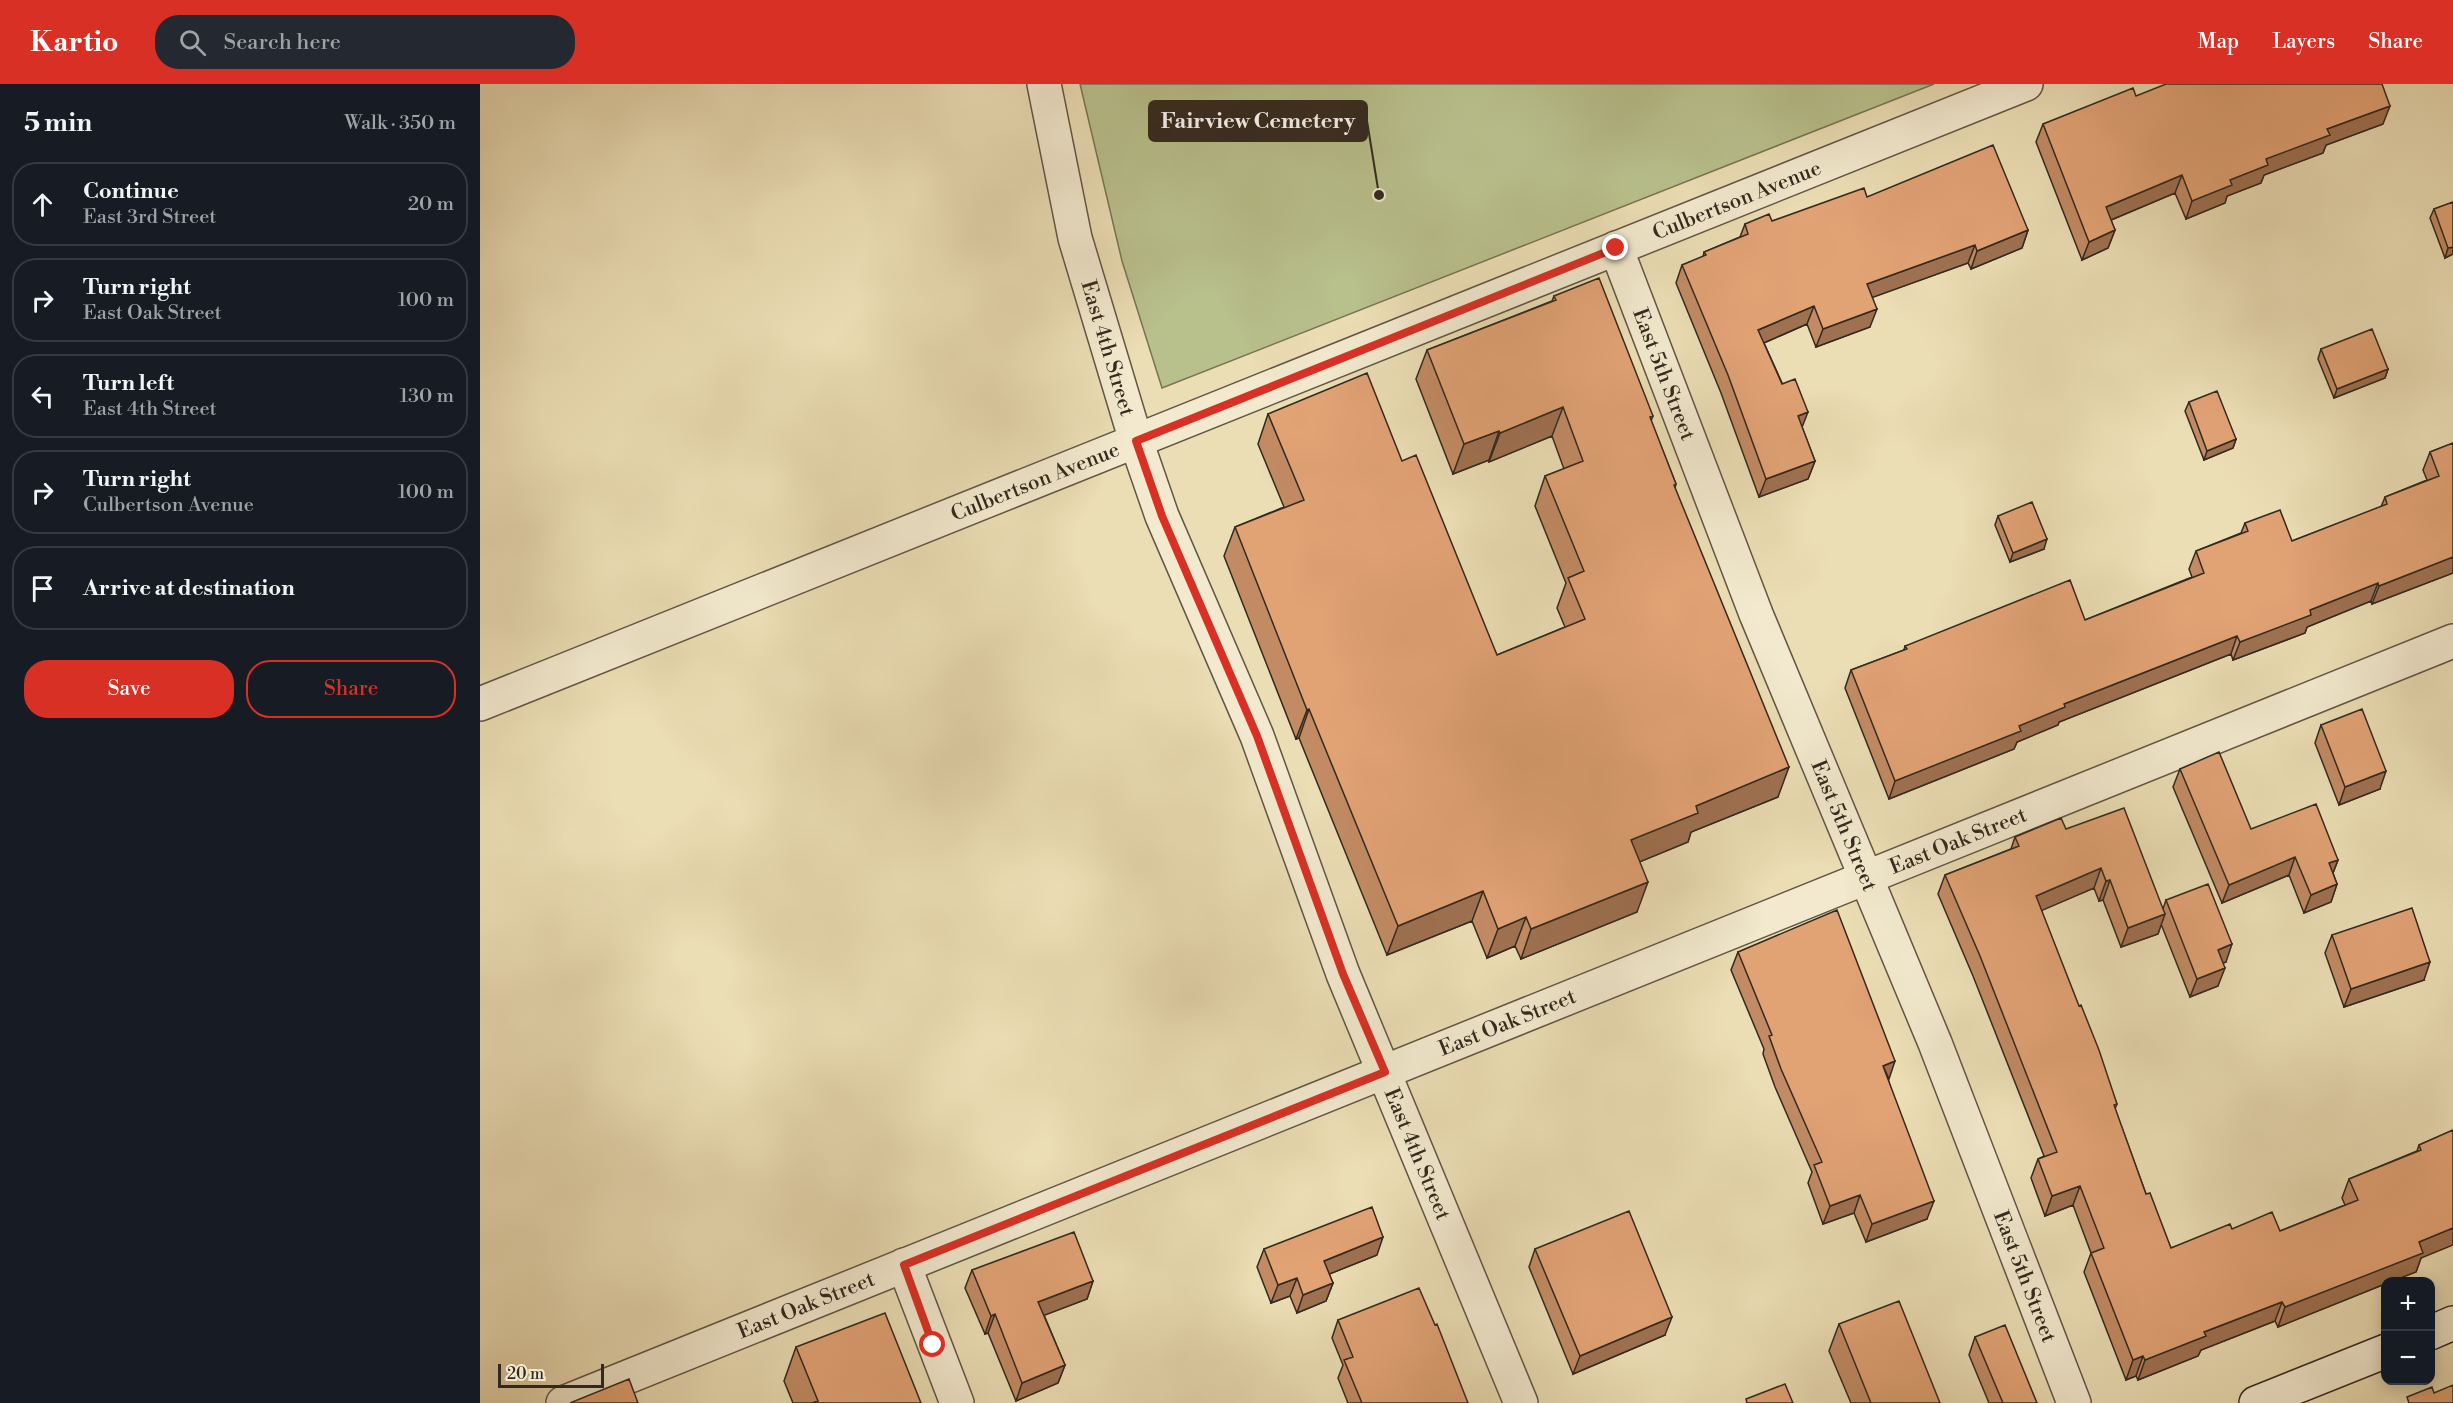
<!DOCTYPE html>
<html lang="en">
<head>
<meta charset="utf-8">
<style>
  :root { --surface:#171b24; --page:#242831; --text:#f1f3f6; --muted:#9ea1a6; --line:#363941; --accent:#d93025 }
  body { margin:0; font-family:"Libre Bodoni",serif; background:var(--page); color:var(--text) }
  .controls { position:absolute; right:18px; bottom:18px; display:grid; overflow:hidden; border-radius:12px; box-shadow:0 3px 15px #0003 }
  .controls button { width:54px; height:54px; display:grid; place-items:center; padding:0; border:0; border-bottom:2px solid var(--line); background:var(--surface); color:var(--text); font:30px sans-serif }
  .scale { position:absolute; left:18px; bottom:15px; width:106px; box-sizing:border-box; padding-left:6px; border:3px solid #33291f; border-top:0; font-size:16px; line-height:21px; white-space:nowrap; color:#33291f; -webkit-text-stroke:4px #f2e9ce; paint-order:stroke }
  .stop { position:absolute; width:18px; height:18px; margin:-14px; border:4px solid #d93025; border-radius:50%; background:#fff }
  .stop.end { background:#d93025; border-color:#fff; box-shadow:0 2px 6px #0008 }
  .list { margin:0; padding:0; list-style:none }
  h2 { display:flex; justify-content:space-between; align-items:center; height:78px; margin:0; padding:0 24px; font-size:26px }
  h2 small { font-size:20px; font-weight:400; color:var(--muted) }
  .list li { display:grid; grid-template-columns:39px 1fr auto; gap:18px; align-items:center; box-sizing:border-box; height:84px; margin:0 12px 12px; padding:0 12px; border:2px solid var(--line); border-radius:24px }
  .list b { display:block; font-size:22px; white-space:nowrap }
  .list p { margin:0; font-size:20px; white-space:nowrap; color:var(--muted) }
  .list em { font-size:20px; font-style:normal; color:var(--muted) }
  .actions { display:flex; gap:12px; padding:18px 24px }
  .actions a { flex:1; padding:14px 0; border:2px solid var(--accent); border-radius:24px; text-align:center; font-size:21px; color:var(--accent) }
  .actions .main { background:var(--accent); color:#fff }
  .icon { flex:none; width:33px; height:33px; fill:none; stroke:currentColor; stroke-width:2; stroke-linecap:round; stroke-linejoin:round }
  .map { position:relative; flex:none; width:1973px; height:1319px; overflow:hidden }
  header { display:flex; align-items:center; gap:36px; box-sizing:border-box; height:84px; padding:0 30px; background:var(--accent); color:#fff }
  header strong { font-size:28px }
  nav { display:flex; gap:33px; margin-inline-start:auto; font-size:21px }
  .search { width:420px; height:54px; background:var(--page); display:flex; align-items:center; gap:15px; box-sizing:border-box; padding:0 21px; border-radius:24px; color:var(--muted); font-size:22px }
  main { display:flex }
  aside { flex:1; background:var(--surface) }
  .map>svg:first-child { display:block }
  .green { fill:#b8c08c; stroke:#767456; stroke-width:1.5 }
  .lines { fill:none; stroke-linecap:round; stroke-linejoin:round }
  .minor-casing { stroke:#615644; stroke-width:36 }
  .secondary-casing { stroke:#33291f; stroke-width:36 }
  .minor { stroke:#f2e9ce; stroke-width:33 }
  .secondary { stroke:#f2e9ce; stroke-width:33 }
  .wall { fill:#c28b64; stroke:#33291f; stroke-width:1.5 }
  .shaded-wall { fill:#9e7151; stroke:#33291f; stroke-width:1.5 }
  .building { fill:#e1a274; stroke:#33291f; stroke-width:1.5 }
  .route { stroke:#d93025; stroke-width:8 }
  .labels { text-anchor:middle; stroke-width:4.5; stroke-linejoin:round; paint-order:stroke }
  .street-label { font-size:21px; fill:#33291f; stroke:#f2e9ce }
  .leader { fill:none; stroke:#33291f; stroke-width:2 }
  .callout-dot { fill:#33291f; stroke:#f2e9ce; stroke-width:2 }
  .callout { fill:#33291f; stroke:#33291f; stroke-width:2 }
  .callout-label { font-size:22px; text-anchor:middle; font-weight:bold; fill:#fff }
</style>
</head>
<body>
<header>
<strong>Kartio</strong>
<div class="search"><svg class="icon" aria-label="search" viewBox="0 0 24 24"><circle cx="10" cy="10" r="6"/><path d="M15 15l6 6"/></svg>Search here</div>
<nav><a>Map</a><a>Layers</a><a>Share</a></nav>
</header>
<main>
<aside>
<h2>5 min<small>Walk · 350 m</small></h2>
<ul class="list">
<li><svg class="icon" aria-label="ahead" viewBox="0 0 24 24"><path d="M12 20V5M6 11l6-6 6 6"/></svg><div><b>Continue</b><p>East 3rd Street</p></div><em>20 m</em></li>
<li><svg class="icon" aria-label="right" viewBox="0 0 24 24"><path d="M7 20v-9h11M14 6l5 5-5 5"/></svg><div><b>Turn right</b><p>East Oak Street</p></div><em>100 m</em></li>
<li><svg class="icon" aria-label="left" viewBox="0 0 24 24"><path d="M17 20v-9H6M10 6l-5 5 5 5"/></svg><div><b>Turn left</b><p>East 4th Street</p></div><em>130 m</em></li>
<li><svg class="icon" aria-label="right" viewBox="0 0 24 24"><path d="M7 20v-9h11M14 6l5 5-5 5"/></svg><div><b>Turn right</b><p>Culbertson Avenue</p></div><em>100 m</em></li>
<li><svg class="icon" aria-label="arrive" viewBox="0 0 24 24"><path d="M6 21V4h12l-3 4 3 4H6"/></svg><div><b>Arrive at destination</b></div></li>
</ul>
<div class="actions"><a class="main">Save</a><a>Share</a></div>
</aside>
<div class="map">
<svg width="1973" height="1319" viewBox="0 0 1973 1319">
  <rect width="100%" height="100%" fill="#ebddb4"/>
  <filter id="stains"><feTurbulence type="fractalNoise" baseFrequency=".00333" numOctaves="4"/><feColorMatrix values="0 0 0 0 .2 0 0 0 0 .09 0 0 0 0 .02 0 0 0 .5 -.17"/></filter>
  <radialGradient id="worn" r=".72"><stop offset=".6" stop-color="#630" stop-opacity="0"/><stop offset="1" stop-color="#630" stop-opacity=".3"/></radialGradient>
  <!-- green -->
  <path class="green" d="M600,0H1454L682,304L642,177Z"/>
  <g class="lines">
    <!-- minor casing -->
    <g class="minor-casing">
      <g id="minor">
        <path id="s1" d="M564,0L595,154L656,357L682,432L777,652L863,890L1041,1319"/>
        <path id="s2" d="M1136,164L1276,530L1455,959L1594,1319"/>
        <path id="s3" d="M0,620L1546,0"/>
        <path d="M424,1181L477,1319"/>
        <path id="s4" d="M83,1319L1973,557"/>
      </g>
    </g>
    <!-- secondary casing -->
    <g class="secondary-casing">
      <path id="secondary" d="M1950,1249L1973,1239
        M1776,1319L1906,1267"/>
    </g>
    <!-- minor -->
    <use href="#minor" class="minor"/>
    <!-- secondary -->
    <use href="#secondary" class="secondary"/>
  </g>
  <!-- wall -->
  <path class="wall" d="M1656,12L1903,40L1846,61L1843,69L1784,91L1781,99L1747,112L1745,119L1706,135L1695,109L1631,136L1635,146L1628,164L1602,176L1556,58L1563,40Z
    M1387,113L1548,146L1542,164L1491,185L1488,179L1392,213L1390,243L1336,263L1327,240L1284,259L1322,343L1335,377L1328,395L1279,413L1241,309L1196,199L1202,181L1223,173L1224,168L1260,153L1265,140L1292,137Z
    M1973,118V170L1965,174L1950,134L1954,125Z
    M1074,212L1173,332L1171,337L1196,400L1195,404L1298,713L1211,748L1208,758L1159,778L1157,828L1041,875L1035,862L1007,874L992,837L907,871L819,654L816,655L744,472L755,443L804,423L778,360L788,330L922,377L1017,571L1085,543L1077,524L1086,499L1055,422L1065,392L1084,385L1072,352L1009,378V376L973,390L936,295L947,266L1072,217Z
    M1841,265L1908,285L1905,294L1854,314L1838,275Z
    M1709,318L1756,355L1753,364L1724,376L1705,327Z
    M1973,359V489L1892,520L1891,517L1827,543L1825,549L1753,576L1751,570L1579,638L1578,641L1537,658L1534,665L1409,715L1365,604L1371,586L1424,566L1425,562L1605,536L1712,493L1709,485L1716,467L1761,449L1765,439L1812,457L1901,423L1905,413L1947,396L1943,386L1950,368Z
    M1518,432L1564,465L1530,478L1515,441Z
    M1841,641L1900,705L1859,721L1835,659Z
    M1700,685L1771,745L1858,776L1853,789L1857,800L1851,818L1824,829L1809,791L1742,819L1693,703Z
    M1586,745L1683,825L1686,816L1746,878L1743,879L1738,902L1710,913L1681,840L1678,850L1641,863L1623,816L1619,817L1614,804L1561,826L1637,1020L1635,1025L1666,1110L1691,1164L1752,1145L1800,1147L1865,1121L1862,1114L1869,1095L1937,1067L1939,1061L1973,1046L1941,1174L1936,1188L1905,1197V1200L1798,1243L1795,1237L1721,1266L1718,1272L1658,1296L1656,1292L1646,1296L1604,1188L1611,1169L1593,1121L1565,1132L1551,1094L1558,1075L1564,1072L1493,892L1458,810L1465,791L1531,765L1535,753Z
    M1852,851L1944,896L1864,923L1845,869Z
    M1258,868L1408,995L1447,1135L1386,1158L1374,1129L1343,1140L1328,1099L1332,1088L1295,1003L1283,970L1284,965L1251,886Z
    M784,1165L897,1171L849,1190L853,1199L846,1217L817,1229L810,1212L791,1219L777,1183Z
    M1055,1165L1185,1251L1093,1290L1049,1183Z
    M492,1186L613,1197L607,1215L564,1231L585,1281L578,1299L536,1317L508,1249L505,1250L485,1204Z
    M858,1236L988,1319H868L858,1294L863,1281L852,1254Z
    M1359,1240L1460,1319H1371L1349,1267Z
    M1495,1253L1557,1319H1509L1489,1271Z
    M316,1263L441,1319H313L304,1297Z"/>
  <!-- shaded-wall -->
  <path class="shaded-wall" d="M1910,22L1903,40L1846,61L1843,69L1784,91L1781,99L1747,112L1745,119L1706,135L1712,117L1786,75L1847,45Z
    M1702,91L1695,109L1619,141L1626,123Z
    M1548,146L1542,164L1491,185L1497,167Z
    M1635,146L1628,164L1602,176L1609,158Z
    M1495,161L1488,179L1380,218L1387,200Z
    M1973,163V170L1965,174L1968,164Z
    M1334,222L1327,240L1272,264L1278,246Z
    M1397,225L1390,243L1336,263L1343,245Z
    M1908,285L1905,294L1854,314L1857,305Z
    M1083,323L1072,352L1009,378L1020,349Z
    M1328,328L1321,346L1318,332Z
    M1019,347L1009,376L973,390L984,360Z
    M1756,355L1753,364L1724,376L1727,367Z
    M1335,377L1328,395L1279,413L1286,395Z
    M1567,455L1564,465L1530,478L1533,469Z
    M1973,473V489L1892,520L1899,502Z
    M1898,499L1891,517L1827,543L1825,549L1753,576L1760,558L1830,526Z
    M1757,552L1751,570L1579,638L1578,641L1537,658L1534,665L1409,715L1415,697L1584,620Z
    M829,625L819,654L816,655L827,626Z
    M1309,683L1298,713L1211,748L1208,758L1140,786L1151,756L1216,722Z
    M1906,687L1900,705L1859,721L1865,703Z
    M1815,773L1809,791L1742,819L1749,801Z
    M1858,776L1851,794L1849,779Z
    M1621,784L1614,804L1549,832L1556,812Z
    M1630,796L1623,816L1619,817L1626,797Z
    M1168,798L1157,828L1041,875L1051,845Z
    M1857,800L1851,818L1824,829L1831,811Z
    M1003,807L992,837L907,871L918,842Z
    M1685,830L1678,850L1641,863L1648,844Z
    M1046,833L1035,862L1007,874L1018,845Z
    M1752,860L1746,878L1732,884L1738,866Z
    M1950,878L1944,896L1864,923L1871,905Z
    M1745,884L1738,902L1710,913L1717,895Z
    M1415,977L1409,995L1403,982Z
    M1600,1102L1593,1121L1565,1132L1572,1112Z
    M1380,1111L1374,1129L1343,1140L1350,1122Z
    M1454,1117L1447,1135L1386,1158L1392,1140Z
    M1973,1144V1161L1941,1174L1936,1188L1913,1197H1905V1200L1798,1243L1805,1223L1939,1158Z
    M903,1153L897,1171L837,1195L844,1177Z
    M817,1194L810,1212L791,1219L798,1201Z
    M613,1197L607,1215L552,1236L558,1218Z
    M853,1199L846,1217L817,1229L823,1211Z
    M1802,1218L1795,1237L1721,1266L1718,1272L1658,1296L1665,1276L1724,1248Z
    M515,1230L508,1249L505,1250L511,1232Z
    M1192,1233L1185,1251L1093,1290L1100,1272Z
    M1663,1272L1656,1292L1646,1296L1653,1276Z
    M585,1281L578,1299L536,1317L542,1299Z"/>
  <!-- building -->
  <path class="building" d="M1686,0H1902L1910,22L1847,45L1850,51L1786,75L1788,81L1750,96L1752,101L1712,117L1702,91L1626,123L1635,146L1609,158L1563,40L1653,4L1656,12Z
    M1513,61L1548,146L1497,167L1495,161L1387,200L1397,225L1343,245L1334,222L1278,246L1302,300L1315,295L1328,328L1318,332L1335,377L1286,395L1248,291L1202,181L1226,171L1224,168L1268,150L1265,140L1289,130L1292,137L1384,104L1387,113Z
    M1973,118V163L1968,164L1954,125Z
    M1119,194L1173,332L1170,333L1196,400L1194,401L1309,683L1216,722L1218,729L1151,756L1168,798L1051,845L1046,833L1018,845L1003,807L918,842L829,625L827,626L755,443L824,416L788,330L887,289L922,377L936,371L1017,571L1105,535L1088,494L1104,487L1065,392L1103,377L1083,323L1020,349L1019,347L984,360L947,266L1076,216L1074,212Z
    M1892,245L1908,285L1857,305L1841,265Z
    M1737,307L1756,355L1727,367L1709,318Z
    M1973,359V473L1899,502L1898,499L1830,526L1831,531L1760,558L1757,552L1584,620L1585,623L1539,642L1541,647L1415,697L1371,586L1427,565L1425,562L1590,496L1605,536L1724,489L1716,467L1768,447L1765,439L1800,426L1812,457L1907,420L1905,413L1959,392L1950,368Z
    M1552,418L1567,455L1533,469L1518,432Z
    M1882,625L1906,687L1865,703L1841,641Z
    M1739,668L1771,745L1836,720L1858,776L1849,779L1857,800L1831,811L1815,773L1749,801L1700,685Z
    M1644,724L1685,830L1648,844L1630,796L1626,797L1621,784L1556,812L1599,922L1601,921L1619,966L1637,1020L1634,1021L1666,1110L1670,1109L1691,1164L1750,1140L1752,1145L1792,1128L1800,1147L1878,1116L1869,1095L1941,1066L1939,1061L1973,1046V1144L1939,1158L1943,1169L1805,1223L1802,1218L1724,1248L1726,1252L1665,1276L1663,1272L1653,1276L1611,1169L1624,1164L1600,1102L1572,1112L1558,1075L1577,1068L1500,872L1465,791L1539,762L1535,753L1581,734L1586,745Z
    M1728,800L1752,860L1738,866L1745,884L1717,895L1686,816Z
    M1932,824L1950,878L1871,905L1852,851Z
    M1357,826L1415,977L1403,982L1454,1117L1392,1140L1380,1111L1350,1122L1334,1081L1342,1078L1301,985L1289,952L1292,951L1258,868Z
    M892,1123L903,1153L844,1177L853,1199L823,1211L817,1194L798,1201L784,1165Z
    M1149,1127L1192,1233L1100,1272L1055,1165Z
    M594,1148L613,1197L558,1218L585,1281L542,1299L515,1230L511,1232L492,1186Z
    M939,1204L955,1241L957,1240L988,1319H882L864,1276L873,1273L858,1236Z
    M1419,1217L1460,1319H1391L1359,1240Z
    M405,1229L441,1319H332L338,1317L316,1263Z
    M1525,1241L1557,1319H1523L1495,1253Z
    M149,1295L158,1319H90Z
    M1305,1300L1313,1319H1267L1266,1315Z
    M1973,1301V1319H1929L1927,1313L1952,1303L1954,1309Z"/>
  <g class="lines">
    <!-- route -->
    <path class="route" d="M453,1261L424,1181L905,988L863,890L777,652L682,432L656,357L1136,164"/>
  </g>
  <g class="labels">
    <!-- street labels -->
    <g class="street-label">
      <text dy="7" stroke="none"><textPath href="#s3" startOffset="1354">Culbertson Avenue</textPath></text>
      <text dy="7" stroke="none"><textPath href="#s1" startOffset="272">East 4th Street</textPath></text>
      <text dy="7" stroke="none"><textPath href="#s2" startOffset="135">East 5th Street</textPath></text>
      <text dy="7" stroke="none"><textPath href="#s3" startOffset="598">Culbertson Avenue</textPath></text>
      <text dy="7" stroke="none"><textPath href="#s2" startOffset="621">East 5th Street</textPath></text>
      <text dy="7" stroke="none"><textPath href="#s4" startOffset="1504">East Oak Street</textPath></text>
      <text dy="7" stroke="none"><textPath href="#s4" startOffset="1018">East Oak Street</textPath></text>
      <text dy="7" stroke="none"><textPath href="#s1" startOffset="1136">East 4th Street</textPath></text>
      <text dy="7" stroke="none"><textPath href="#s2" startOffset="1107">East 5th Street</textPath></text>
      <text dy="7" stroke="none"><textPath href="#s4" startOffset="262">East Oak Street</textPath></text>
    </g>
  </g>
  <!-- callouts -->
  <path class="leader" d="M899 111L887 37"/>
  <circle class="callout-dot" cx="899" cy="111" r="6"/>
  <rect class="callout" x="669" y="17" width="218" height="40" rx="6"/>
  <g class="callout-label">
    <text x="778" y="44">Fairview Cemetery</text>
  </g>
  <rect width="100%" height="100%" filter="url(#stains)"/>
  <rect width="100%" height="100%" fill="url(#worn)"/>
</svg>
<div class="controls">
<button>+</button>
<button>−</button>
</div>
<div class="scale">20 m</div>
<div class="stop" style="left:453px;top:1261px"></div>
<div class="stop end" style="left:1136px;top:164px"></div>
</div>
</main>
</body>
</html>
